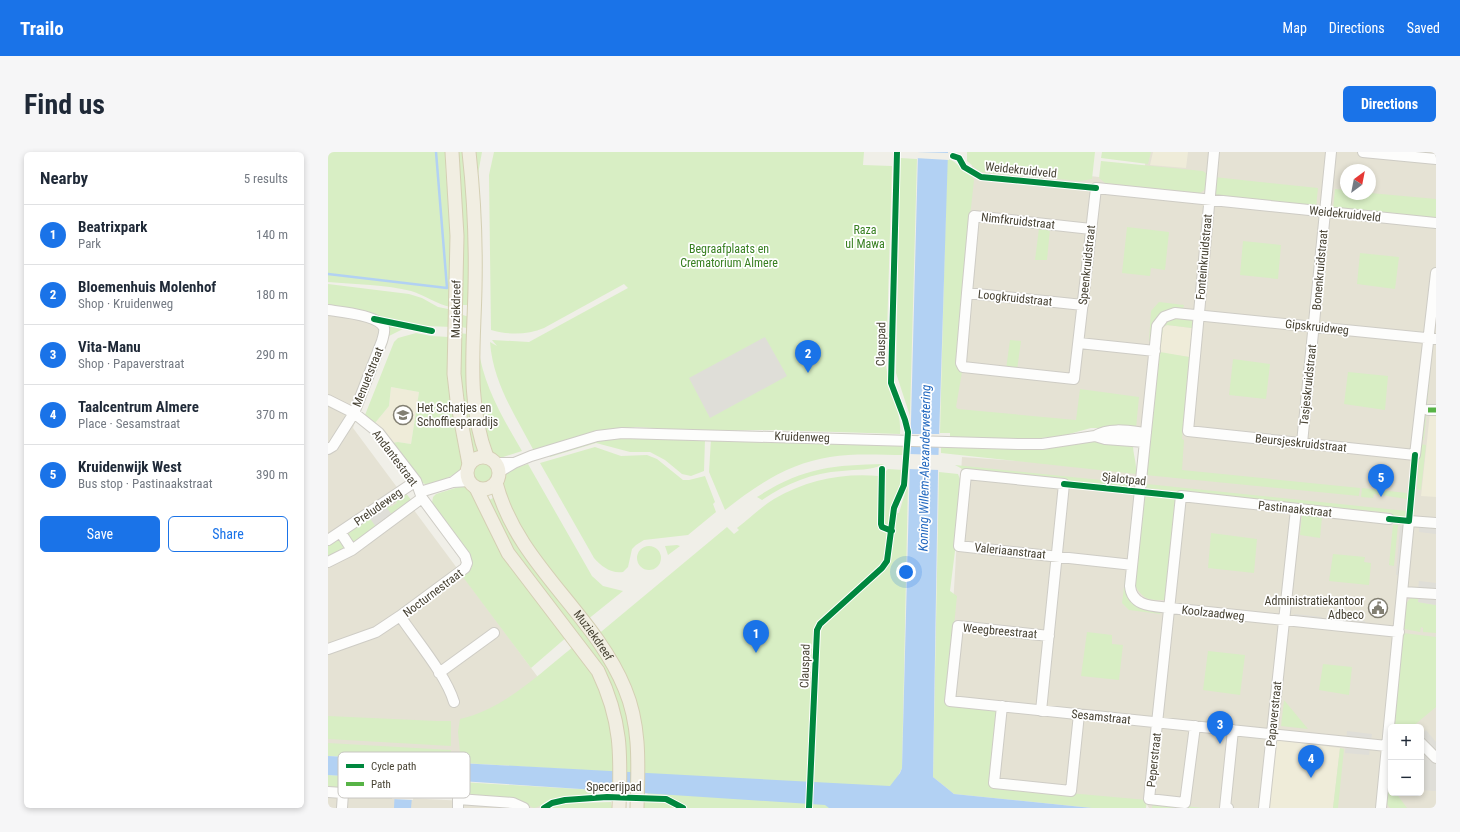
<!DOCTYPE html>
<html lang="en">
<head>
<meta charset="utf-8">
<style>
  :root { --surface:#fff; --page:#f6f6f7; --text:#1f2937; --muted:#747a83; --line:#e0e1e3; --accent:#1a73e8 }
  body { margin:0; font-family:"Roboto Condensed",sans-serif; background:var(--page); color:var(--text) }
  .controls { position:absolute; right:12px; bottom:12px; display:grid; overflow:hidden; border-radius:6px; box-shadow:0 2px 6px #0003 }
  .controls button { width:36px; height:36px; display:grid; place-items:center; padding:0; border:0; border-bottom:1px solid var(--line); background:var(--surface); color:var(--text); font:20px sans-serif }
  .compass { position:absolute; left:1012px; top:12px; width:36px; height:36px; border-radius:50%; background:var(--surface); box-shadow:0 2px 6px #0003; rotate:32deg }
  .you { position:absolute; left:578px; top:420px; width:14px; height:14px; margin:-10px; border:3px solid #fff; border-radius:50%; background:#1a73e8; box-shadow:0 0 0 6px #1a73e833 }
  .badge { display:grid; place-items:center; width:26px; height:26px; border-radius:50%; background:var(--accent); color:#fff; font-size:13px; font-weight:700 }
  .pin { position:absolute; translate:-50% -33px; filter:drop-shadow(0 1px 2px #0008) }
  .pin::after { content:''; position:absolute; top:21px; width:14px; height:12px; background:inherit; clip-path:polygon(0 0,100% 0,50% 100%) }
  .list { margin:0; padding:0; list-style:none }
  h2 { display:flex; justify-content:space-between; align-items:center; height:52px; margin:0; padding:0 16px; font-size:17px }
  h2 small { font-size:13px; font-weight:400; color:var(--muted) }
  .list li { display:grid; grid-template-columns:26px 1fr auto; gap:12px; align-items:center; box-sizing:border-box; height:60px; padding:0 16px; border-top:1px solid var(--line) }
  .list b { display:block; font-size:15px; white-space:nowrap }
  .list p { margin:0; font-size:13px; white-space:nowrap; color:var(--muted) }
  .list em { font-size:13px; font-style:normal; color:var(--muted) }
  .actions { display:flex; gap:8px; padding:12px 16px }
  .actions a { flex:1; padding:9px 0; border:1px solid var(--accent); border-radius:6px; text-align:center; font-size:14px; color:var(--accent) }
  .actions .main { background:var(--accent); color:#fff }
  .map { position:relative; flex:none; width:1108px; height:656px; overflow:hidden; border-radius:6px }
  header { display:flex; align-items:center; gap:24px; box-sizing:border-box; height:56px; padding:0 20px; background:var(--accent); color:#fff }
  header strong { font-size:19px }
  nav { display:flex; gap:22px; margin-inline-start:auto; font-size:14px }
  .intro { display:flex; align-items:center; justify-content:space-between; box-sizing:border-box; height:96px; padding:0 24px }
  h1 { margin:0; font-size:28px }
  .button { padding:10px 18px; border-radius:6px; background:var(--accent); color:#fff; font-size:14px; font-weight:700 }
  main { display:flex; gap:24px; padding:0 24px }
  aside { flex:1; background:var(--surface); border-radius:6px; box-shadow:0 2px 6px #0003 }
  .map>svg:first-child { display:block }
  .residential { fill:#e5e2d4; fill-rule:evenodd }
  .education { fill:#efecd9 }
  .green { fill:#d8eec4 }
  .parking { fill:#dfded8 }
  .water { fill:#b2d1f3 }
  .pier { fill:#f0efe8 }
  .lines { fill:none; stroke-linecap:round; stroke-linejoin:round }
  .stream { stroke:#b2d1f3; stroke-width:2.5 }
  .minor-casing { stroke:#ceccc5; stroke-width:12 }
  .major-casing { stroke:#d4cfb3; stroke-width:15 }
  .minor { stroke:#fdfdfc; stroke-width:10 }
  .major { stroke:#f1eee2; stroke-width:13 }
  .quiet { stroke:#57b346; stroke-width:5; stroke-dasharray:10 5; stroke-linecap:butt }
  .cycleway-casing { stroke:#fff; stroke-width:8 }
  .cycleway { stroke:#00873e; stroke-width:6 }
  .labels { text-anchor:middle; stroke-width:3.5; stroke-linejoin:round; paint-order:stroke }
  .street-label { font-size:12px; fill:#474233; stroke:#fff }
  .park-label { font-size:12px; fill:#377f20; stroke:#fff }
  .poi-label { font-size:12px; fill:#474233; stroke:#fff; text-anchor:start }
  .water-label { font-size:13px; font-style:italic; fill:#2067bf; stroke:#fff }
  .key { fill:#fff; stroke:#c8c6c2; stroke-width:1 }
  .key-label { font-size:11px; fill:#474233 }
</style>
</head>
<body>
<header>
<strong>Trailo</strong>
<nav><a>Map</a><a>Directions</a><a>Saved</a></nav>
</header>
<div class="intro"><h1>Find us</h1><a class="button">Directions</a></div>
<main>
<aside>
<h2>Nearby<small>5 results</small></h2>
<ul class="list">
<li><span class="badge">1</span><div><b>Beatrixpark</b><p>Park</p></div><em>140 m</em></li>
<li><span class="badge">2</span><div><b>Bloemenhuis Molenhof</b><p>Shop · Kruidenweg</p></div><em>180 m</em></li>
<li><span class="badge">3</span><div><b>Vita-Manu</b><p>Shop · Papaverstraat</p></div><em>290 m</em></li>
<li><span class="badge">4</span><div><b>Taalcentrum Almere</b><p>Place · Sesamstraat</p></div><em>370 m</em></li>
<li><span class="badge">5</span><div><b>Kruidenwijk West</b><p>Bus stop · Pastinaakstraat</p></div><em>390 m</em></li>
</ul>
<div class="actions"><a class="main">Save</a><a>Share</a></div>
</aside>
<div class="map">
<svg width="1108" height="656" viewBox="0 0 1108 656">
  <rect width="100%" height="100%" fill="#f0efe8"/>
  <!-- residential -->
  <path class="residential" d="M820,0H1108V656H821L817,649L663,637L619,552L634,305L821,318L826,281L625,261L627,215L644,10L813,30ZM1018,18H1042V42H1018ZM1063,575H1093V641H1063Z
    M0,155L47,165L58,184L25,276L215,532L132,580V610L0,603Z
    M0,642L278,656H0Z"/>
  <!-- education -->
  <path class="education" d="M825,0H860L858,16L822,13Z
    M839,173L864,176L861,205L832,201L835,175Z
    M63,235L91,240L83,292L70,290L64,291L47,271L61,254Z
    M1102,261H1108V345L1093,344Z
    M949,588L1012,596L1005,656H941Z"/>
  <!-- green -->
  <path class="green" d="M0,0H120C115,17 119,41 126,56L124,155C109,153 97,143 83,139C59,133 26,132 0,130Z
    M128,0H138L145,86L141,153H134Z
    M145,0H154L148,33Z
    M166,0H536L535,13L564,14L558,214C561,237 574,259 572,282L444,278L375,279L308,275L267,280L206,299C187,263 165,231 162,190L169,194L164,188L201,190L300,136L296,132L216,176C199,183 181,183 163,178L161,23Z
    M639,0H767L764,27L753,29L652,20L639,9Z
    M774,0H823L820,12L773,6Z
    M572,6L589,7L582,264L568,221Z
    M619,6C629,10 636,19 645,25L646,28L634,137L635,143L628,212L634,220L628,255L630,257L748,268L752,237L811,245L808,276H763L734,284L702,287L622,285V281H612Z
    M773,9L875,19L880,23L878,37L872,41L777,31L771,26Z
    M886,25L990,36L988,55L888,45L885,42Z
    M1007,37L1018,38V42H1042V41L1108,47V66L1005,57Z
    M799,75L841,80L837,118L823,116L822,124L794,121Z
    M711,76L722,77L719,108H707Z
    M915,89L953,93L950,127L912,123Z
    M1032,101L1071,105L1067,137L1029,132Z
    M0,132L81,142L94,146L110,155L125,158L124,175L99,174L54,168L0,154Z
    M831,150L856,153L855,157C828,155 827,165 824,189H821L823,159Z
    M135,163L141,165L139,176L133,175L134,164Z
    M843,165H859L865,169L864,176L839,173L835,175L832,200L861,205L854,287L856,288L854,318L1032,336L1031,344L817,323L834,174Z
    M56,171L77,176L59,185Z
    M88,181L103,184L121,185L137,311L133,319L107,332H97L93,330L64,291L70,290L83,292L91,240L63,235L61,254L47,271L37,263L66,190L70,186Z
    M132,181L139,182L153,299L142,302L132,219Z
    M682,188L693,189L689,218L678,217Z
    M150,194C155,233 174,265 194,299L169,307L162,301L150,249Z
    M1104,200L1096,288H1092Z
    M905,207L942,212L938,247L901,243Z
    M1020,220L1060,224L1057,258L1016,252Z
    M281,285L377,287L376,319L363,324L354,322L337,308L322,300H302L268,291L222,305L221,303Z
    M383,287L576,293V303C552,303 526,301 502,305C462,311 428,333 397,358L381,320Z
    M762,287L805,292C805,303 809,311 808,322L613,301V295Z
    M1092,292L1098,293L1093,338L1089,337Z
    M267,295L293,304L319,303L329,307L355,328H361L377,324L387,350L385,352L388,360L360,383L316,388L308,393L304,397L300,415L295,420C283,422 273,414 266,406L212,311Z
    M146 321a9 9 0 1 1 18 0a9 9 0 1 1-18 0Z
    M200,312L264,424L275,434L295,439L259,468L190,378L172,332C176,318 188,316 200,312Z
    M556,312C543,319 529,317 514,319C484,321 459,331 434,348L429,345C474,316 504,313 556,312Z
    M627,313L802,331L801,336L745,332L638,319Z
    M560,317L575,318L573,331L562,361H571L580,331L574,616L568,628L561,656H311L312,648H319L321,622L311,621L308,569L268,484L399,375L406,382L411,378L409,376C421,367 433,355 446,347C479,328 513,321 551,324V360H555V322Z
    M611,320L630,322L632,327L628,391L622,439L629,444L618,553L670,558L664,634L819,648L818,656H764L626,642L605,625Z
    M819,332L1079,359L1078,367L1063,364V361L818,336Z
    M137,333L145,336L240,484L203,516L135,425L144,415V409L104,351L105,345L108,342Z
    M1034,336L1079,341V347L1046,342L1045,346L1033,345Z
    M77,340L84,349L65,364L57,354L60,351L63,355L69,351L66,347Z
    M817,343L849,347L837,448C819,448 816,448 806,432Z
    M167,345L277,503L297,542L307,621H295L285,547L200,424L159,349Z
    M974,362L994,365L992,386L972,383Z
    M41,365L49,376L29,389H24L20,383L21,380Z
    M1065,373H1070L1066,414L1061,413Z
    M883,381L929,387L926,421L880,416Z
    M8,388L13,389L17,394L15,398L0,407V392Z
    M349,393L352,394L340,403L337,394Z
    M309 406a12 12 0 1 1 24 0a12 12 0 1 1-24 0Z
    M1005,402L1037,405L1036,410L1043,411L1041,433L1001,429Z
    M798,419L801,420L800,440L833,458L832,462L801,458L794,451Z
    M1083,445H1091L1090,450L1108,453V481L1095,480V476L1093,475L1092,480L1076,477L1078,452Z
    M759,480L784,483V492L795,493L791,528L753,524Z
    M1075,481L1108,485V555L1084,575H1066Z
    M245,495L260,510L281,553L288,620L133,611L130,580L132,567C176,557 211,522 245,495Z
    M880,499L917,503L912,543L875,538Z
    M995,512L1024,515L1021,543L991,538Z
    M956,548L980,577L953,574Z
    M0,564L109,569H123V594L0,587Z
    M0,591L123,598L124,610L0,604Z
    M1012,596L1016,597L1010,656H1005Z
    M1063,616V641H1068L1079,656H1062L1058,651Z
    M0,623L57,626L66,632V640L0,636Z
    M133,630L268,638L269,641L235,646L206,656L189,648L135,645Z
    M283,650L284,656H221L220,652Z
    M825,650L874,656H824Z"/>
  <!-- parking -->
  <path class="parking" d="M437,185L459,224L382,266L361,226Z
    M57,354L65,364L49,376L41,365Z
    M1091,373L1108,375V382L1091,380Z
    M1072,374H1077L1073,423H1068Z
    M1091,429L1108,431V439L1090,437Z
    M1091,445L1108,447V453L1090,450Z
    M966,462L994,465V467L965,465Z
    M1002,465L1037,469V472L1002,469Z
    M1098,578L1108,590V639L1093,638V582Z
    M1019,579L1044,582L1041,603L1017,601Z"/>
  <!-- water -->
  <path class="water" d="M590,0H620L610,319L605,625L626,642L764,656H501L497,653L102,627L91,629L85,634L83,656H66L67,635L61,627L0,623V604L562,634L572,621L574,616Z"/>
  <!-- pier -->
  <path class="pier" d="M588,0L622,1L621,8L587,6Z
    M581,282H613V293H581Z
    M581,302L612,303V318L580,317Z
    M481,628L485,629L483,654H479Z
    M64,640L86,641L85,648L64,647Z"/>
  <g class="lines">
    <!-- stream -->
    <path class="stream" d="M0,122L119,136L108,0"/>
    <!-- minor casing -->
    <g class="minor-casing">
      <path id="minor" d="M886,0L860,279L1087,303L1108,121
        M1035,0L1108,7
        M639,141L646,64L763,77
        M755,153L639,141L633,211L635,215L746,227L768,36L1108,71
        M0,158C13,160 51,163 56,176C57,180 55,185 54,189L26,261L5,294L0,297
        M751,191L827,199
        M0,248L26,261L51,281L88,329L94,346L137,404L139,411L137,416L72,464C88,488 118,523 126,550
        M1100,258H1108
        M767,284C781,275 802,279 818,281
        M974,291L1003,0
        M168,311H186
        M171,320L186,311L203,304L269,284L294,281L692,292H714L767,284L777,287L817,290
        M125,330L138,320
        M92,340L125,330L141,329
        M13,381L24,398
        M0,388L88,329
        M0,410L24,398L94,346
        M1075,440L1108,442
        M1071,480L842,456C825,454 804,455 802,434L829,174L836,165L847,161L1108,187
        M721,484L630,474L622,549L1059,594
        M0,497L48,480L72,464
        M111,521L166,481
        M674,554L666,631L743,639L751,562
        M713,559L736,332L638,322L631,394L796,412L804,413
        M867,574L857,651L821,647L853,344L1061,367
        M1093,591L1108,606
        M0,640L15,641L14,656
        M130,656V647L185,651L196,656
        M900,656H897L905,578
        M936,656L968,357
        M1053,656L1081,369L1108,371"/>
    </g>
    <!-- major casing -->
    <g class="major-casing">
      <g id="major">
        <path d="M124,0L129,84L126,222L129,248L141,312"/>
        <path d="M141,0C146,45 148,91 147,136C146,192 138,251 159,305"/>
        <circle cx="155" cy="321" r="16"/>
        <path id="s1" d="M168,331C189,412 266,461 297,537C313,575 310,616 309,656"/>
        <path d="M148,336L180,401L270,519C294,569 293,603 291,656"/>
      </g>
    </g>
    <!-- minor -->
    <use href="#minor" class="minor"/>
    <!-- major -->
    <use href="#major" class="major"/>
    <!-- quiet -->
    <path class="quiet" d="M1100,258H1108"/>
    <!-- cycleway casing -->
    <g class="cycleway-casing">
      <path id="cycleway" d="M625,4L631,6L636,15L653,25L768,36
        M46,167L104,179
        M554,317L553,372L554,375L564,379
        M736,332L853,344
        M1061,367L1081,369L1087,303
        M216,656L224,651L237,648L279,645L338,647L355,656
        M481,656L489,478L492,472L554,416L559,409L566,356L576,333L580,280L577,268L563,231L569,0"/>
    </g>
    <!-- cycleway -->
    <use href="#cycleway" class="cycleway"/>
  </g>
  <!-- icons -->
  <defs>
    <g id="school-ring" transform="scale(1)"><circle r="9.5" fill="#fff" stroke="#827f72" stroke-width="1.5"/><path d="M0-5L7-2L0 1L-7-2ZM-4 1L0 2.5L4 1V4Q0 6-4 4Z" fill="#827f72"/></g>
    <g id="civic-ring" transform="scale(1)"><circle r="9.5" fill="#fff" stroke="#827f72" stroke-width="1.5"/><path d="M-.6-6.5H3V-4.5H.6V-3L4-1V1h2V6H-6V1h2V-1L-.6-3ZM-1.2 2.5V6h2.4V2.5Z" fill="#827f72"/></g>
  </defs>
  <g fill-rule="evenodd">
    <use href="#school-ring" x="75" y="263"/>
    <use href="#civic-ring" x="1050" y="456"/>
  </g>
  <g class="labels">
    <!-- street labels -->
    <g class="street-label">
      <text transform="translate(693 18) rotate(6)" y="4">Weidekruidveld</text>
      <text transform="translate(1017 62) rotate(6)" y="4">Weidekruidveld</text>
      <text transform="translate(690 69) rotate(6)" y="4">Nimfkruidstraat</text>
      <text transform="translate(876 105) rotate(-85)" y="4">Fonteinkruidstraat</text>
      <text transform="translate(759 113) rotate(-84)" y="4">Speenkruidstraat</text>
      <text transform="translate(992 118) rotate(-85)" y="4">Bonenkruidstraat</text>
      <text transform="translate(687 146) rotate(6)" y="4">Loogkruidstraat</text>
      <text transform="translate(128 157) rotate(-89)" y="4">Muziekdreef</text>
      <text transform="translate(989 175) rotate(6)" y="4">Gipskruidweg</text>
      <text transform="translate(553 192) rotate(-89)" y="4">Clauspad</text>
      <text transform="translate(40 225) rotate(-68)" y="4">Menuetstraat</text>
      <text transform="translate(980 233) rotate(-84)" y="4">Tasjeskruidstraat</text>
      <text transform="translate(474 285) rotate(2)" y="4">Kruidenweg</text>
      <text transform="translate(973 291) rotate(6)" y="4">Beursjeskruidstraat</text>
      <text transform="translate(67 306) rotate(53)" y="4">Andantestraat</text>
      <text transform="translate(796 327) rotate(6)" y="4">Sjalotpad</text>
      <text transform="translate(50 355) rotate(-35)" y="4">Preludeweg</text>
      <text transform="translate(967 357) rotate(6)" y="4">Pastinaakstraat</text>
      <text transform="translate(682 399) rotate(6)" y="4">Valeriaanstraat</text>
      <text transform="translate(105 441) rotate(-37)" y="4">Nocturnestraat</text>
      <text transform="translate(885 461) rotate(6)" y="4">Koolzaadweg</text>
      <text transform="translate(672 479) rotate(5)" y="4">Weegbreestraat</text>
      <text dy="4" stroke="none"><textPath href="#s1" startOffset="182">Muziekdreef</textPath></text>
      <text transform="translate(477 514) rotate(-88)" y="4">Clauspad</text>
      <text transform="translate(946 562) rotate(-84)" y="4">Papaverstraat</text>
      <text transform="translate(773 565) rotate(6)" y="4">Sesamstraat</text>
      <text transform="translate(826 608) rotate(-84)" y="4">Peperstraat</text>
      <text x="286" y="639">Specerijpad</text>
    </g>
    <!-- park labels -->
    <g class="park-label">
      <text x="537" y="82">Raza<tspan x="537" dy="14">ul Mawa</tspan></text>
      <text x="401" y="101">Begraafplaats en<tspan x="401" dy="14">Crematorium Almere</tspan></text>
    </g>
    <!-- poi labels -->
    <g class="poi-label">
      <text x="89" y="260">Het Schatjes en<tspan x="89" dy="14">Schoffiesparadijs</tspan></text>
      <text x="1036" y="453" text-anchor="end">Administratiekantoor<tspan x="1036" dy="14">Adbeco</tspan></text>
    </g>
    <!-- water labels -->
    <g class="water-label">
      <text transform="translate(596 316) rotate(-89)" y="5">Koning Willem-Alexanderwetering</text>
    </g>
  </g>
  <!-- legend -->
  <rect x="10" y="600" width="132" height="46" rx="6" class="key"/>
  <rect x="18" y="612" width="18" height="4" fill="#00873e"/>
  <rect x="18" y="630" width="18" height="4" fill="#57b346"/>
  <g class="key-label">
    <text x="43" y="618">Cycle path</text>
    <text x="43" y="636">Path</text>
  </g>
</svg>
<div class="controls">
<button>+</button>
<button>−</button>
</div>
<svg class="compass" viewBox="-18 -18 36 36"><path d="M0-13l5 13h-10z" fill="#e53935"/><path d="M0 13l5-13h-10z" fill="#747a83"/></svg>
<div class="you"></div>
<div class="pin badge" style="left:428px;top:501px">1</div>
<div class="pin badge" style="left:480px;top:221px">2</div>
<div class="pin badge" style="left:892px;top:592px">3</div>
<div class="pin badge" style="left:983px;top:626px">4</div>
<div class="pin badge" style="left:1053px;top:345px">5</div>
</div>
</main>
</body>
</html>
